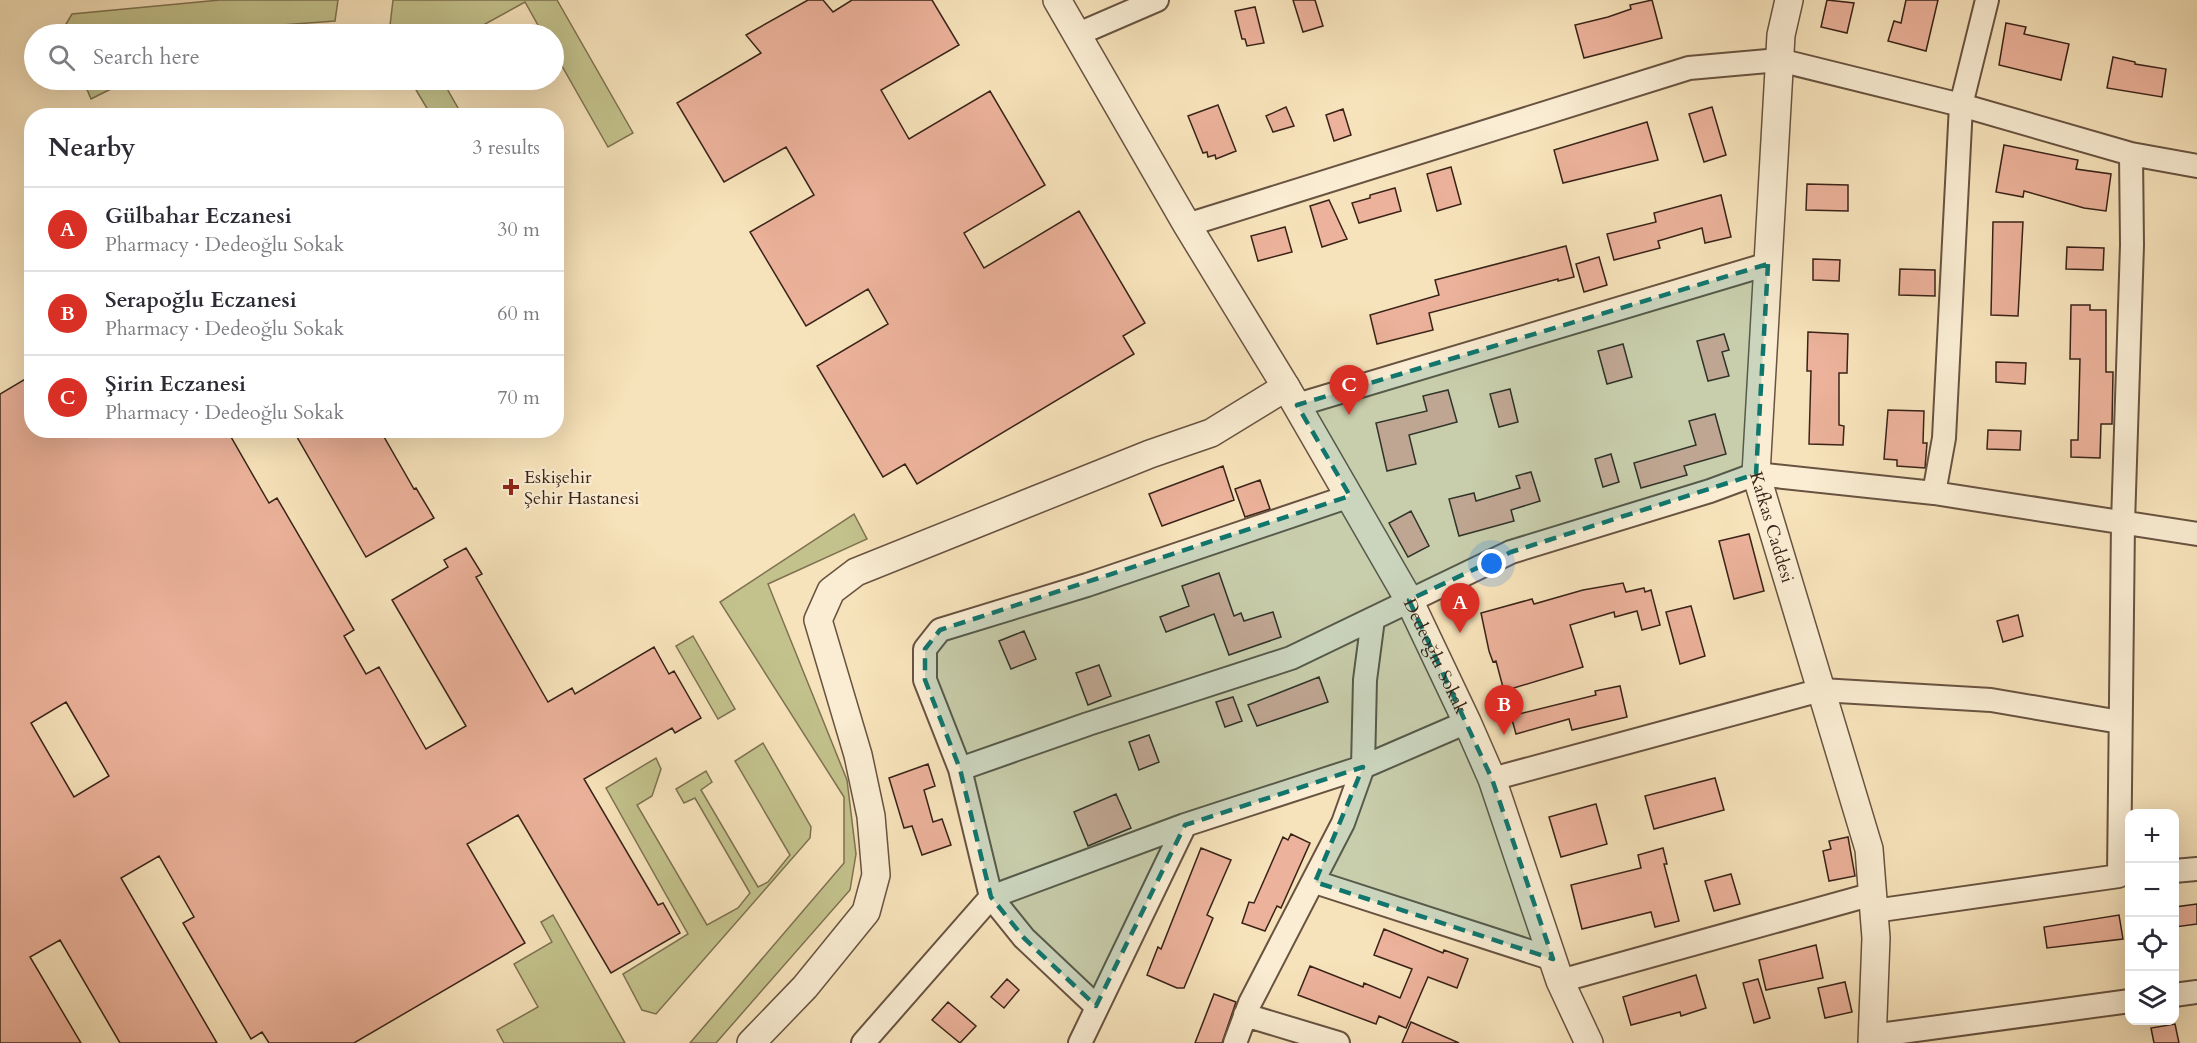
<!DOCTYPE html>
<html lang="en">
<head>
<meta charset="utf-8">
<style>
  :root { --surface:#fff; --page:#f2f2f3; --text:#2b2b33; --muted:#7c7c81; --line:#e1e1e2; --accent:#d93025 }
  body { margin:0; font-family:Cardo,serif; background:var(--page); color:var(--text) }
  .controls { position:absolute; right:18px; bottom:18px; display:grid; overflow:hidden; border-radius:12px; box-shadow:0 6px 24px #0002 }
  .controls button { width:54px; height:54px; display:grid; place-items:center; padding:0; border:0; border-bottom:2px solid var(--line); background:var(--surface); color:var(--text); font:30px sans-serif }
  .you { position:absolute; left:1492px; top:564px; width:21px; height:21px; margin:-15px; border:4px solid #fff; border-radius:50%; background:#1a73e8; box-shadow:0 0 0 9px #1a73e833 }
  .badge { display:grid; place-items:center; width:39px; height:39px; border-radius:50%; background:var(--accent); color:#fff; font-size:20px; font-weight:700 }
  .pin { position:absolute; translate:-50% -50px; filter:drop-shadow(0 2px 3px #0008) }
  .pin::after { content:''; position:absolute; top:32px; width:21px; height:18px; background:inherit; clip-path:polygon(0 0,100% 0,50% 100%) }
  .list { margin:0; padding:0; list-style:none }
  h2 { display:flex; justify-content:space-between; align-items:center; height:78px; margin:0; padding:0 24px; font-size:26px }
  h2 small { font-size:20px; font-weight:400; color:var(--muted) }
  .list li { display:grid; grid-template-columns:39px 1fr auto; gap:18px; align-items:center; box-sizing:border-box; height:84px; padding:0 24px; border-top:2px solid var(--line) }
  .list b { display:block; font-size:22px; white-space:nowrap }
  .list p { margin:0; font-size:20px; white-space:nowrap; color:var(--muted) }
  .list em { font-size:20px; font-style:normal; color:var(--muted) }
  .icon { flex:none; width:33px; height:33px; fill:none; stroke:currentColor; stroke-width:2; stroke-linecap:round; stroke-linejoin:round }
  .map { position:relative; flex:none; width:2197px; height:1043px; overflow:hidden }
  .search { position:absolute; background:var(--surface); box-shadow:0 6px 24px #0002; left:24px; top:24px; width:540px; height:66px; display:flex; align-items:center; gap:15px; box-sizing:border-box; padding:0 21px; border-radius:33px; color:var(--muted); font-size:22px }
  .panel { position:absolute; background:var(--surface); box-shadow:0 6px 24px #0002; left:24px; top:108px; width:540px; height:330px; border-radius:24px }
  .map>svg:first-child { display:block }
  .green { fill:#c3c28c; stroke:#7e7252; stroke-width:1.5 }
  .building { fill:#ecb29b; stroke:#392318; stroke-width:1.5; fill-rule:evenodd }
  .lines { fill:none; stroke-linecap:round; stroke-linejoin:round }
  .minor-casing { stroke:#685341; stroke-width:26 }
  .tertiary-casing { stroke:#685341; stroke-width:30 }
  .minor { stroke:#faedd3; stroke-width:22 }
  .tertiary { stroke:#faedd3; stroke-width:27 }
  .marked { fill:#0f766e; fill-opacity:0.2; stroke:#0f766e; stroke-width:4.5; stroke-dasharray:12 8; stroke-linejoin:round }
  .poi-dot { fill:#8f2418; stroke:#faedd3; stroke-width:2 }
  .labels { text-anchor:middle; stroke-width:4.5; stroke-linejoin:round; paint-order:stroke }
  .poi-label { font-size:18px; fill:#392318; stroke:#faedd3; text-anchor:start }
  .street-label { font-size:18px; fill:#392318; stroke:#faedd3 }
</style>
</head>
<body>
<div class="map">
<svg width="2197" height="1043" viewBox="0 0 2197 1043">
  <rect width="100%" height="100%" fill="#f7e3bb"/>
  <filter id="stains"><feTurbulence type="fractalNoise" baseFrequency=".00333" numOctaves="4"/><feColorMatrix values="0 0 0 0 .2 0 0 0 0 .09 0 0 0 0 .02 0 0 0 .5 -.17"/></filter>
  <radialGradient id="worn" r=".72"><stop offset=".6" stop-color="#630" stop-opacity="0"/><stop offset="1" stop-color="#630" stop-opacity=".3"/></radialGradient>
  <!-- green -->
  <path class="green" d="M220,0H338L335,21L240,28L225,34H65L63,29L72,14Z
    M393,0H557L633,133L608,147L554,52V34H543L525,2L467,34H389Z
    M83,80H129L91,99Z
    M410,80H442L462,115H431Z
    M854,514L867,539L768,584L847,780L856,854L850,890L716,1043H690L844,863V797L720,602Z
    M693,636L735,709L718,719L676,646Z
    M763,743L811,827L810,838L656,1014L642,1010L623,974L688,934L606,788L656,758L661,769L652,796L637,805L707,925L738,908L750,893L695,798L684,803L676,789L706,771L712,782L701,790L758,887L768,882L790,855L735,761Z
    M553,915L625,1043H504L497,1030L538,1007L514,964L552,942L541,922Z"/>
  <!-- building -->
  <path class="building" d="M808,0H823L833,12L852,0H932L959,45L881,90L909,139L990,91L1045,185L964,233L984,268L1079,211L1145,323L1123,336L1134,354L917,484L905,464L883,477L817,366L888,324L868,289L806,326L750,232L814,195L786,147L724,182L677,103L761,53L746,35Z
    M1293,0H1315L1323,26L1303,32Z
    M1652,0L1662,38L1584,58L1575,25L1608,17L1631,9L1630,5Z
    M1827,0L1854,3L1847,33L1821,27Z
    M1906,0H1938L1926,51L1888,41L1894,21L1901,23Z
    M1255,7L1264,43L1247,46L1245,39H1242L1235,11Z
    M2006,23L2026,27L2024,34L2069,44L2061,80L1999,65Z
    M2113,57L2135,62V64L2166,69L2162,97L2107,88Z
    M1218,105L1236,151L1216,159L1215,155L1208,157L1207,152L1203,153L1188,116Z
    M1286,107L1294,126L1273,132L1266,116Z
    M1712,107L1726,155L1704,162L1689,114Z
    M1343,109L1351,135L1334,141L1326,115Z
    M1647,122L1658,160L1563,183L1554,150Z
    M2004,145L2078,160L2076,169L2111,174L2106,211L2084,208L2024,191L2023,197L1996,192Z
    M1451,167L1461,204L1437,211L1427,174Z
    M1807,184L1848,185V211L1806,210Z
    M1395,188L1401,211L1359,223L1352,203L1370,198V195Z
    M1721,195L1731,237L1705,243L1702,228L1658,241L1660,248L1614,260L1607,234L1656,222L1654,213Z
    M1329,200L1347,239L1322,247L1310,206Z
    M1993,222H2023L2018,316L1991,315Z
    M1285,227L1292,252L1258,261L1251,236Z
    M1566,246L1574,277L1558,281V279L1429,313L1433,330L1377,344L1370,315L1439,295L1435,280Z
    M2067,247L2104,248L2103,270L2066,269Z
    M1599,257L1607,285L1584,292L1576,264Z
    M1813,259L1840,260L1839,281L1813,280Z
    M1900,269L1935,270V296L1899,295Z
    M2071,305H2090V310H2106V372H2113L2112,424H2101L2100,458L2071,457V440H2078L2080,359H2070Z
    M1808,332L1848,334L1847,373H1839V425L1844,426L1843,445L1809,444L1811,371H1807Z
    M1724,334L1729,350L1722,352L1729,376L1708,381L1697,341Z
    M1623,344L1632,377L1607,384L1598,351Z
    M1996,362L2026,363L2025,384L1996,382Z
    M32,375V430H227L269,503L277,498L354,630L344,636L366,674L379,667L426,749L466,726L392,600L448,567L444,560L466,548L482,574L476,577L548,702L572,688L575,694L654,647L669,674L674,671L701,718L675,733L672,728L584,779L658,905L663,903L680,933L611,973L518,815L467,844L525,943L354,1043H269L262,1032L251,1039L183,923L194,917L159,856L121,878L217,1043H120L60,940L30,957L81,1043H0V394ZM66,702L109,776L74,797L31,723Z
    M1510,389L1518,422L1499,427L1490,394Z
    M1448,390L1457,422L1409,435L1416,464L1387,471L1376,423L1427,411L1423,396Z
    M1888,410L1924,411L1923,443H1927L1925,468L1897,466V460L1884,459Z
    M1715,414L1726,454L1684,466L1687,475L1641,488L1634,463L1696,445L1689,421Z
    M293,430H380L414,489L416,488L434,518L366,557Z
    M1988,430L2021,431L2020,450L1987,449Z
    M1611,454L1619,482L1603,487L1595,459Z
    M1223,466L1234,500L1162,526L1149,494Z
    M1531,472L1540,501L1511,510L1514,521L1459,536L1449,499L1474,493L1476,501L1520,488L1516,476Z
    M1260,480L1270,509L1245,517L1235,489Z
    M1411,511L1429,546L1408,557L1389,523Z
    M1749,534L1764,591L1734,599L1719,541Z
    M1219,573L1234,616L1241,613L1244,621L1273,612L1281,637L1229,655L1214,614L1166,632L1160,617L1189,606L1182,586Z
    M1623,583L1626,592L1644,588L1645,592L1651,590L1660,625L1642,630L1637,611L1615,617L1614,612L1570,625L1583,667L1504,691L1496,661L1493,662L1489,651L1481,613L1532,599L1534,604L1583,590Z
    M1691,606L1705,656L1680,664L1666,612Z
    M2018,615L2023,636L2003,642L1997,621Z
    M1024,631L1036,659L1011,669L999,641Z
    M1099,665L1111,696L1088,705L1076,673Z
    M1319,677L1328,702L1257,726L1248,705Z
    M1620,686L1627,717L1572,730L1569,719L1516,734L1511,716L1596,695L1595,691Z
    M1233,697L1242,721L1225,727L1216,702Z
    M1149,735L1159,762L1139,770L1129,742Z
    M928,764L935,786L924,790L933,822L942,819L951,845L922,855L912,826L904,828L889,778Z
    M1715,778L1724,810L1654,829L1645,796Z
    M1116,794L1131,828L1088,846L1074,812Z
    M1596,804L1607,844L1561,857L1549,817Z
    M1291,834L1310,843L1281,908L1277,906L1265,931L1242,923L1249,902L1254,903L1283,837L1288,840Z
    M1848,837L1855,876L1829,881L1823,851L1831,849L1829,841Z
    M1201,848L1231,860L1207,915L1213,918L1184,988H1177L1147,975L1158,947L1161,949Z
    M1663,848L1667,864H1664L1679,921L1655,927L1651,912L1582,929L1571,885L1641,868L1638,855Z
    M1731,874L1740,904L1714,911L1705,881Z
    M2197,904V924L2175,927V907Z
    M2119,915L2123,939L2047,948L2044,927Z
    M1384,929L1443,953L1444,950L1468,959L1457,988L1428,977L1406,1028L1379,1016L1376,1024L1298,995L1310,966L1363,987L1364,983L1400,998L1412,969L1374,955Z
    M1816,945L1823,978L1766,990L1759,960Z
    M1696,975L1706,1008L1681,1016L1680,1012L1631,1025L1623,997Z
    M1007,979L1019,990L1004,1008L991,997Z
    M1758,979L1770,1018L1754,1023L1743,983Z
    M1845,982L1852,1012L1825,1018L1818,988Z
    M1214,994L1236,1002L1222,1043H1195Z
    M948,1002L976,1026L960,1043L932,1020Z
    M1411,1022L1459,1043H1402Z
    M2175,1024L2179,1043H2154L2151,1028Z"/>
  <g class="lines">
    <!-- minor casing -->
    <g class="minor-casing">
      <path id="minor" d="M1076,35L1157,0
        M1187,225L1689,68L1779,60L1961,105L2131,154L2197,166
        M1297,405L1768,264
        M1934,493L1944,438L1961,105L1987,0
        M960,769L925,680V649L940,630L1087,585L1350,496
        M1492,779L1821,690L1991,700L2120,722
        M2174,871L2197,869
        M1315,882L1553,959
        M1874,911L2119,876L2123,523L2132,245L2131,154
        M1560,981L1873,894
        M2174,995L2197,992
        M1096,1006L1024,938L991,897L1185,825L1363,767L1365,680L1373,619
        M1245,1015L1338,1043
        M1872,1036L2130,1001
        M863,1043L991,897L960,769L1088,724L1291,658L1511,552L1710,491L1756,474L1934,493L2197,534
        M1080,1043L1185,825
        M1235,1043L1250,1003L1343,823L1363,767L1467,722"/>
    </g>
    <!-- tertiary casing -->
    <g class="tertiary-casing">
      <g id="tertiary">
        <path id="s1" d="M1789,0L1781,35L1756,474L1869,849L1876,938L1872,1043"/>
        <path id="s2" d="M1286,387L1409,600L1467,722L1492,779L1560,981L1589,1043"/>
        <path d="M751,1043L805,987L866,912L876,875L871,816L858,755L818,620L831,591L856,572L1150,454L1211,433L1286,387L1187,225L1057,0"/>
      </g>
    </g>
    <!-- minor -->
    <use href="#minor" class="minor"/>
    <!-- tertiary -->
    <use href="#tertiary" class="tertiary"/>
  </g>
  <!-- marked area -->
  <path class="marked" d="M1768,264L1756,474L1511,552L1409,600L1492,779L1553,959L1315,882L1363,767L1185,825L1096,1006L1024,938L991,897L960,769L925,680V649L940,630L1350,496L1297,405Z"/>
  <!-- markers -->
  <path class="poi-dot" d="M508 478h6v6h6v6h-6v6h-6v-6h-6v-6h6z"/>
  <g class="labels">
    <!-- poi labels -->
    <g class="poi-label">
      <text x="524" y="483">Eskişehir<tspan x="524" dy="21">Şehir Hastanesi</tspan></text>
    </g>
    <!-- street labels -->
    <g class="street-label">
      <text dy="6" stroke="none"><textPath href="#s1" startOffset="531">Kafkas Caddesi</textPath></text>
      <text dy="6" stroke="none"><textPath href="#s2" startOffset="308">Dedeoğlu Sokak</textPath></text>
    </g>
  </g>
  <rect width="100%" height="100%" filter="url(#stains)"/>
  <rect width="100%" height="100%" fill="url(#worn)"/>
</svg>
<div class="controls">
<button>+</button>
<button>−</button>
<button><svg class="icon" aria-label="locate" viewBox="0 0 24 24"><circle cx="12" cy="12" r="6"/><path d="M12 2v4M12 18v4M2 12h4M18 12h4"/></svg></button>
<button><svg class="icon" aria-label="layers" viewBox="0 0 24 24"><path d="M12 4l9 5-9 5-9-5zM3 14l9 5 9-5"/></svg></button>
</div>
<div class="you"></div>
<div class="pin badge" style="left:1460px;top:633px">A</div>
<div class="pin badge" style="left:1504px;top:735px">B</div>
<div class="pin badge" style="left:1349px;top:415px">C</div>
<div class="search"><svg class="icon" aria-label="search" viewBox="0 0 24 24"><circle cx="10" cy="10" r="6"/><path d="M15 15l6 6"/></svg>Search here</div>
<section class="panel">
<h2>Nearby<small>3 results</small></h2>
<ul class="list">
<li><span class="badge">A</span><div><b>Gülbahar Eczanesi</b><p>Pharmacy · Dedeoğlu Sokak</p></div><em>30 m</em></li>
<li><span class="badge">B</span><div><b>Serapoğlu Eczanesi</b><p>Pharmacy · Dedeoğlu Sokak</p></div><em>60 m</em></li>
<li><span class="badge">C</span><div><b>Şirin Eczanesi</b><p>Pharmacy · Dedeoğlu Sokak</p></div><em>70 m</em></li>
</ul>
</section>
</div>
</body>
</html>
